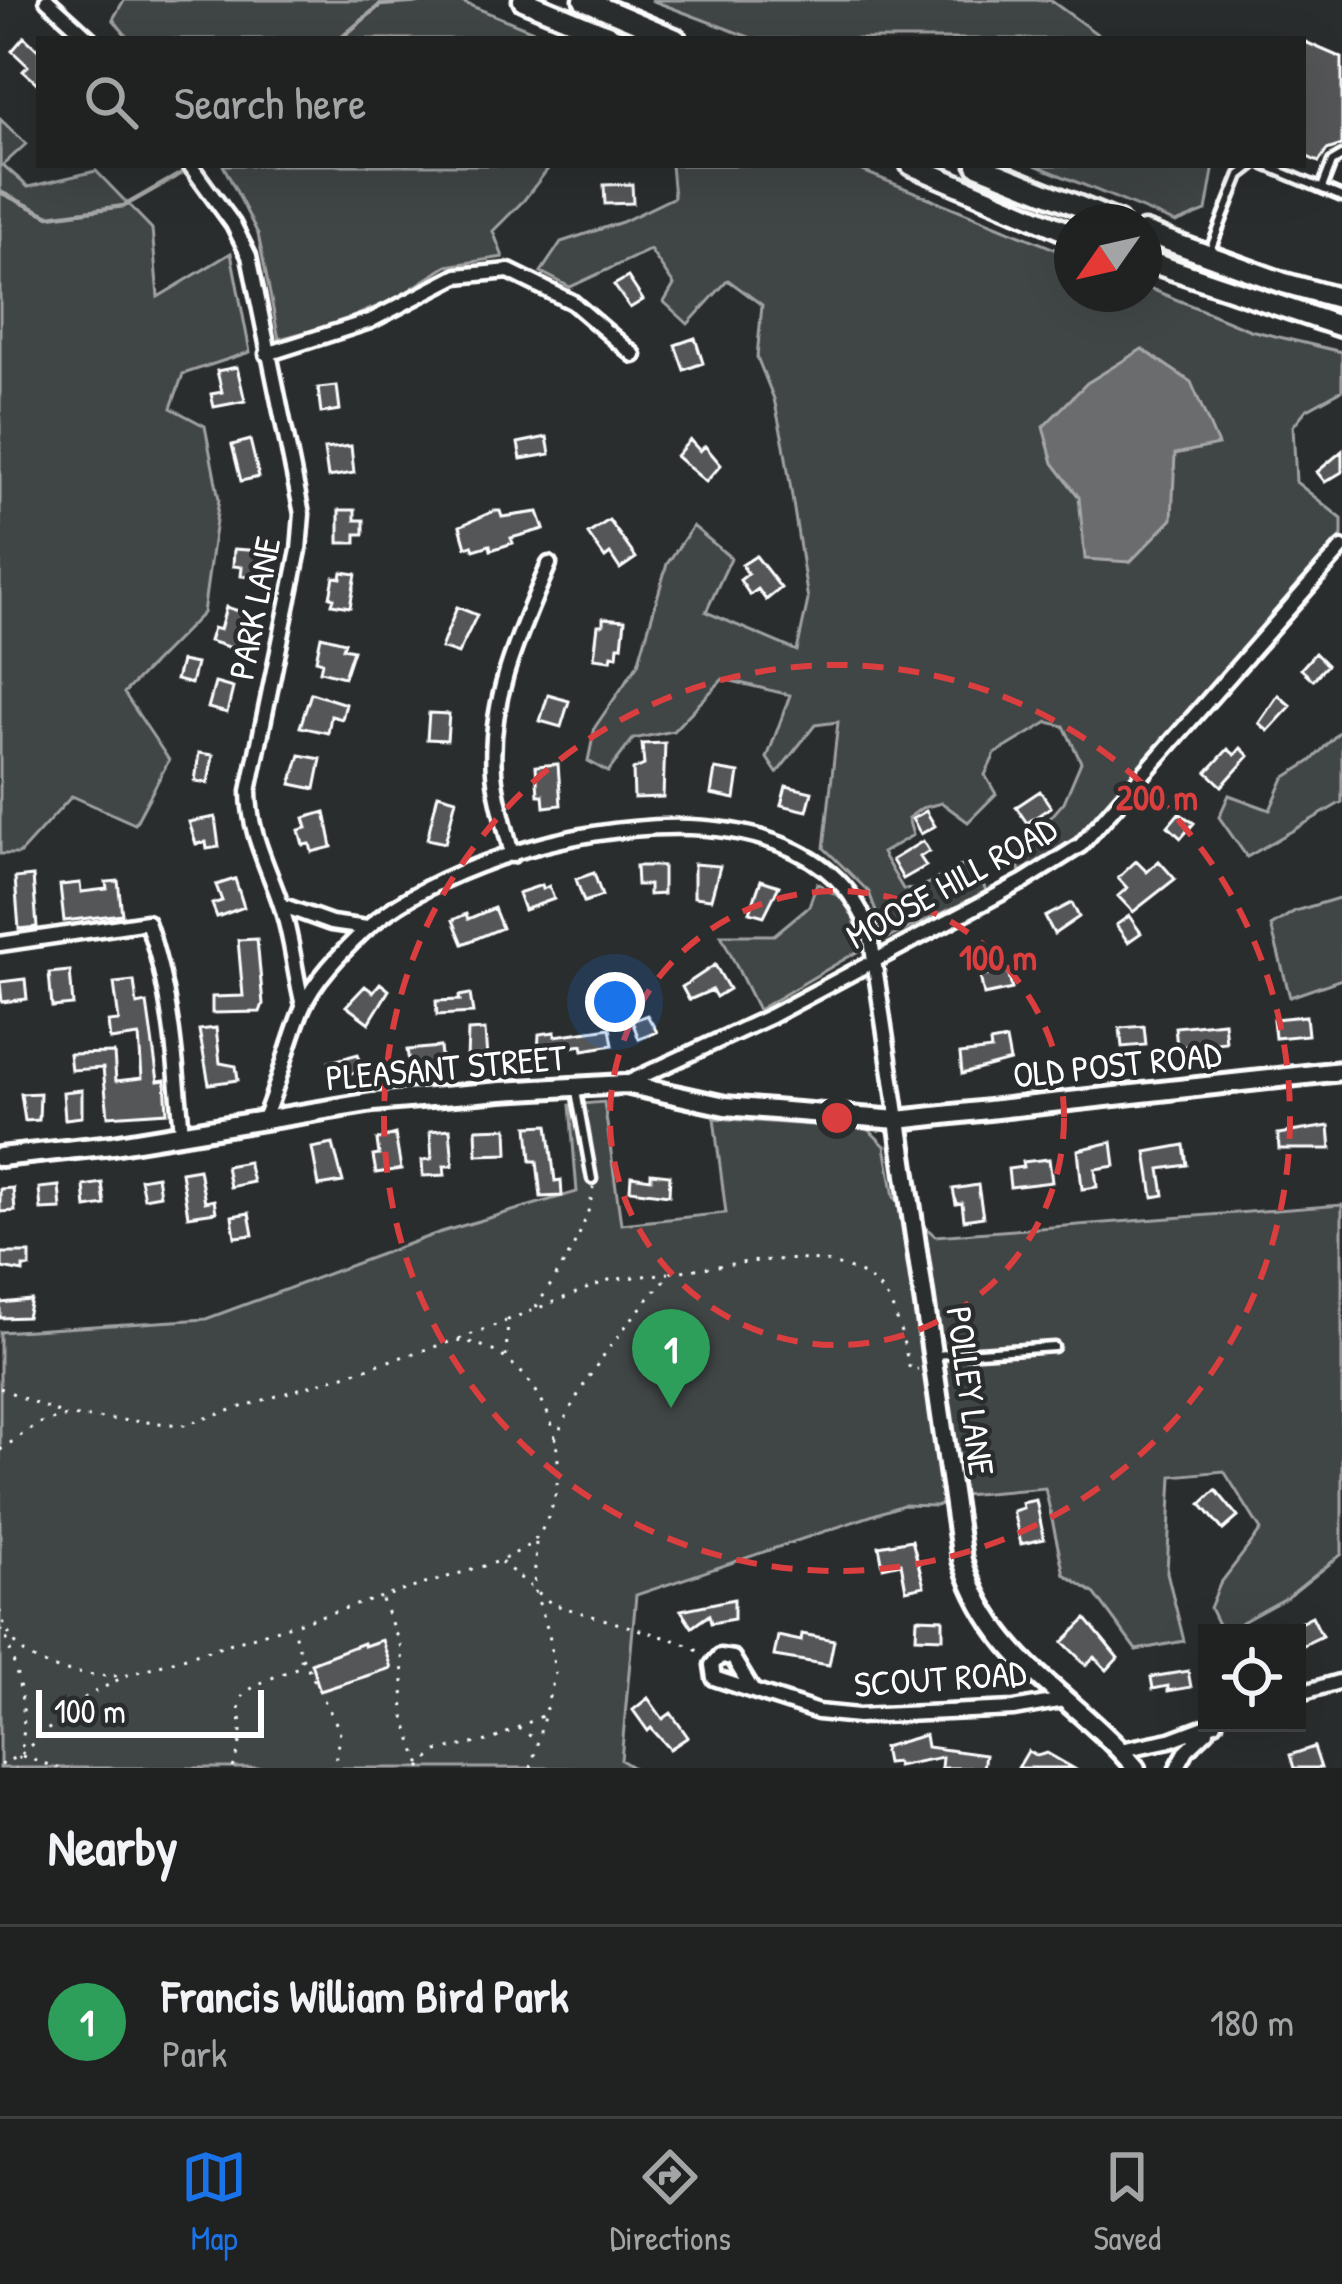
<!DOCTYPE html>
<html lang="en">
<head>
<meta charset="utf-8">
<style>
  :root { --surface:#202222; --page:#2d2f2f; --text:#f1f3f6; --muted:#a2a4a5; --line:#3d3f40; --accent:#1a73e8 }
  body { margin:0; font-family:"Patrick Hand",sans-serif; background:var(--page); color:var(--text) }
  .controls { position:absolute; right:36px; bottom:36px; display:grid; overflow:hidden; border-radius:0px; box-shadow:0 12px 48px #0002 }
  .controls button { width:108px; height:108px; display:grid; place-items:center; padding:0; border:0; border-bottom:3px solid var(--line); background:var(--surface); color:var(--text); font:60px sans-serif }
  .compass { position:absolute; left:1054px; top:204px; width:108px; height:108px; border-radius:50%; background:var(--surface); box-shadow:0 12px 48px #0002; rotate:236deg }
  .scale { position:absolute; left:36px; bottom:30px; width:228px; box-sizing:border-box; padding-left:12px; border:6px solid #fff; border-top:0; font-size:33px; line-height:42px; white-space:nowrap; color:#fff; -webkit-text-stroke:9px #2a2d2e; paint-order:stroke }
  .you { position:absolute; left:615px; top:1002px; width:42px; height:42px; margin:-30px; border:9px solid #fff; border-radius:50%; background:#1a73e8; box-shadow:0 0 0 18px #1a73e833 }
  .badge { display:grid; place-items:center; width:78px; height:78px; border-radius:50%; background:var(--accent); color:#fff; font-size:39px; font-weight:700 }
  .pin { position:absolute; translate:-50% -99px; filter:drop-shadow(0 3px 6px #0008) }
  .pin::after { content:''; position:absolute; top:63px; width:42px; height:36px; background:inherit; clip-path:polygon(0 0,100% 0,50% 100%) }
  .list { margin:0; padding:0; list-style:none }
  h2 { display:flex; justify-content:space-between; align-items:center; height:156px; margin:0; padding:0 48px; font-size:51px }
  h2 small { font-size:39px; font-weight:400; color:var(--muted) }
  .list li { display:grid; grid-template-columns:78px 1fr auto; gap:36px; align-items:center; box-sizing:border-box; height:192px; padding:0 48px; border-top:3px solid var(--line) }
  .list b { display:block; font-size:45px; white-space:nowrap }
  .list p { margin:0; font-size:39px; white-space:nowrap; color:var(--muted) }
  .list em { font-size:39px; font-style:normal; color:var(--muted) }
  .icon { flex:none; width:66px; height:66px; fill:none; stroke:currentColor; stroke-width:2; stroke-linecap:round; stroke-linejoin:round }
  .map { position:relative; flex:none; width:1342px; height:1768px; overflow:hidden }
  .search { position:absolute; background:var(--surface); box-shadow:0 12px 48px #0002; left:36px; right:36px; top:36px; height:132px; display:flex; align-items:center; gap:30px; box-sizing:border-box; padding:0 42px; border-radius:0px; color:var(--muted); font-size:45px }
  .sheet { height:348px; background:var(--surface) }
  nav { display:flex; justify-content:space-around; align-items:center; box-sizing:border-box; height:168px; border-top:3px solid var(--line); background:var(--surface); font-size:33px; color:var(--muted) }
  nav a { display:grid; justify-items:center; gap:6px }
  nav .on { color:var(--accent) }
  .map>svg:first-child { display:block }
  .green { fill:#414445; stroke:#a0a2a2; stroke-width:3 }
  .water { fill:#6a6c6d; stroke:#a6a7a7; stroke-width:3 }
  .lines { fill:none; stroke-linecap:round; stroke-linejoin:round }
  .stream { stroke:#a6a7a7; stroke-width:4.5 }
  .building { fill:#555758; stroke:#fff; stroke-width:3 }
  .lane-casing { stroke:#fff; stroke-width:15 }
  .street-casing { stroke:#fff; stroke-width:21 }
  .secondary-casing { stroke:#fff; stroke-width:26 }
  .primary-casing { stroke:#fff; stroke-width:27 }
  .path { stroke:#fff; stroke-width:3; stroke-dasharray:3 9; stroke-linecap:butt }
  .lane { stroke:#2a2d2e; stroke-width:6 }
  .street { stroke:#2a2d2e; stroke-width:12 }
  .secondary { stroke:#2a2d2e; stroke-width:16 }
  .primary { stroke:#2a2d2e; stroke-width:18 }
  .ring { fill:none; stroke:#da3e3e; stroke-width:6; stroke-dasharray:21 15 }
  .labels { text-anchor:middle; stroke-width:9; stroke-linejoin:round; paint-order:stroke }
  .street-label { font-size:36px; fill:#fff; stroke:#2a2d2e }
  .centre { fill:#da3e3e; stroke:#2a2d2e; stroke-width:6 }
  .ring-label { font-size:36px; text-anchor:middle; font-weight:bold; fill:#da3e3e; stroke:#2a2d2e; stroke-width:9; stroke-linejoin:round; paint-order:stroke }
</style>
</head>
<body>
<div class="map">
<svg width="1342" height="1768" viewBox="0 0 1342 1768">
  <rect width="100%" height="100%" fill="#2a2d2e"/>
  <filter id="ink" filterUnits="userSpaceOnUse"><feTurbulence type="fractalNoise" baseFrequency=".00833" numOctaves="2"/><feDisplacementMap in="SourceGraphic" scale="24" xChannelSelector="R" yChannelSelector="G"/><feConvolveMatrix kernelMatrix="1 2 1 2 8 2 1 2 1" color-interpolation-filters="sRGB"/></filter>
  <g filter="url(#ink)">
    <!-- green -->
    <path class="green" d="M124,0H457L553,39H129L113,19Z
      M651,0H1050L1104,39H754Z
      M0,119L26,144L3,165L28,187L96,171L152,229L158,297L231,253L250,352L183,374L171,408L205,426L219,499L203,613L124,693L169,760L135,824L72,796L19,854H0Z
      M223,165H551L524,200L493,231L503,257L447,266L395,299L336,324L279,339L258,234Z
      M671,165H848L1072,256V294H1144V286L1250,330L1342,352V390L1306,410L1293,426L1296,482L1342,519V536L1075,840L1020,872L1016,858L1064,802L1081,762L1064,726L1048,722L995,754L985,775L996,794L968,822L942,803L922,808L908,818L913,835L882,853L903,889L916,890L961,866L977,873L987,892L886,939L869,892L824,848L838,722L815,725L777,773L767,758L790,695L723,679L673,731L633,739L608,772L588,761L595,727L638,664L667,564L693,526L731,558L706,612L797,651L808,600L784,445L774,399L757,357L762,305L728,280L688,324L664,302L674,285L650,250L570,287L541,272L561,242L622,222L674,197Z
      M1035,165H1214L1206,211L1176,223Z
      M1342,729V802L1247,857L1219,817L1229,795L1270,810L1284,778L1311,761Z
      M817,883L851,904L860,950L758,1010L721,935H774L809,906Z
      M1342,897V979L1290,997L1271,926L1295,911Z
      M604,1102L621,1224L726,1213L714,1118L868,1129L885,1146L894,1197L935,1236L1342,1205V1554L1288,1597L1222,1633L1210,1608L1220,1584L1261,1530L1224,1471L1172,1476L1167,1572L1184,1641L1136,1650L1095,1594L1064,1574L1045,1488L963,1495L936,1506L903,1505L636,1595L621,1760L634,1768H0V1332L206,1319L438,1233L577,1192L570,1105Z"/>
    <!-- water -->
    <path class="water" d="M1142,349L1191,382L1218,445L1175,454L1172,519L1130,562L1085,559L1079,497L1053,463L1043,427L1087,383Z"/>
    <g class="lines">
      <!-- stream -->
      <path class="stream" d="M340,39L380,5L435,1
        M0,192L49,216L124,206L189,169"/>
    </g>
    <!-- building -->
    <path class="building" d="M24,37L39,51V85L23,71L28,66L12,51Z
      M1303,41L1342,58V145L1327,150L1319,162L1303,155Z
      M632,184L633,203L605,204L604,185Z
      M628,277L643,300L630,308L614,285Z
      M695,338L703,363L684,370L675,345Z
      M237,367L245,401L214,407L211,394L222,392L217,371Z
      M337,386L340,410L321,413L318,388Z
      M547,437L550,454L521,459L518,443Z
      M250,440L259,477L241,481L232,445Z
      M690,440L700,451L705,446L721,465L706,482L676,456Z
      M351,446L354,473L328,477L324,449Z
      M1342,451V472L1325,482L1317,472Z
      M339,510H355V520H364V534H356V543H339Z
      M494,511H500L502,517L538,512L544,529L511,538L513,543L491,550L490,545L474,550L472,545L466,547L460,526Z
      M609,520L636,558L620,569L610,554L605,558L588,534Z
      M234,549L262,551L260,578L241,576L242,567L233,566Z
      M756,556L781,588L766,600L758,589L750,595L740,580L748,574L742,565Z
      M342,572L356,574L350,607L332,604L334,598L330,597L334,577L341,578Z
      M226,607L245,613L242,622L246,623L238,650L209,641L213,628L220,630Z
      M457,607L477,615L458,654L441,648Z
      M603,618L625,620L622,646H618L617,656L612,655L611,660L594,658L598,625H603Z
      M321,636L345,642L343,648L353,650L344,677L320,671L322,662L316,660Z
      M1315,653L1327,665L1313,680L1301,669Z
      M181,661L196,664L191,684L176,680Z
      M215,683L233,688L227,713L208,708Z
      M311,693L346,704L342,719L331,716L328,733L300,727Z
      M548,695L569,701L561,727L540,721Z
      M1278,695L1291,706L1268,731L1259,723Z
      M429,713L449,714L447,740L427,739Z
      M665,743L663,797L634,798L633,770L644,765L642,744Z
      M1241,748L1249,756L1222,786L1207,772L1228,749L1235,755Z
      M199,753L213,755L208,783L195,781Z
      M300,755L321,759L315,789L291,784Z
      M558,764L561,805L544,807L543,795H538L536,766Z
      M715,769L739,773L735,799L711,794Z
      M786,786L812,792L807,811L781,805Z
      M1040,791L1051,807L1027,823L1016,807Z
      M438,794L456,799L445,843L427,839Z
      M926,811L935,826L921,834L912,819Z
      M325,812L332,847L312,852L310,844L303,845L299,830L307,828L304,818Z
      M1179,813L1194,823L1181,838L1168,826Z
      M215,817L219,847L207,849L206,842L196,844L189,822Z
      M923,841L929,851L920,857L926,866L903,879L892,860Z
      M1136,861L1147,872L1159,861L1175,879L1133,912L1118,896L1127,888L1118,878Z
      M694,864L720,866L711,899L694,897Z
      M636,866H663V894L649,895V885H637Z
      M594,873L602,896L584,902L576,879Z
      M33,876L37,927L19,929L15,878Z
      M235,879L244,907L217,917L212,904L222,901L216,885Z
      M761,880L779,886L764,916L750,912Z
      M118,881L122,914L64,921L60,885L80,883L81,892L107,889L106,882Z
      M542,885L543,889L549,886L554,899L524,910L518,893Z
      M1072,903L1079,917L1054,934L1045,917Z
      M494,908L502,928L463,944L453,920L466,914L468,919Z
      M1129,916L1141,933L1128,942L1116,925Z
      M257,939L263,1004L260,1012L212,1013V997L243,996L238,940Z
      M715,965L729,989L716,997L712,990L689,1000L682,987Z
      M1008,970L1012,989L984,995L980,976Z
      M70,971L73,1005L52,1007L49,973Z
      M25,979L27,999L2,1002L0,982Z
      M134,981L137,1005L147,1003L158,1081L165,1080L167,1112L108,1116L103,1068L71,1070L69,1054L114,1053L116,1081L142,1078L139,1036L110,1040L108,1022L119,1021L114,983Z
      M380,983L389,990L369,1023L346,1006L365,986L373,992Z
      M470,994L473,1013L437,1015L436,1001L460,1000L459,996Z
      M647,1015L657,1032L639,1039L632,1021Z
      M1306,1016L1308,1035L1275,1038L1273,1019Z
      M1224,1022L1226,1042L1177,1047L1175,1027Z
      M1144,1026L1146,1045L1122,1047L1120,1028Z
      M216,1028L220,1063L236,1066L238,1080L209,1084L199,1030Z
      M610,1028L613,1045L583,1050L582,1045L538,1053L539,1034L555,1032V1036Z
      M485,1030L487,1059L467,1060L468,1031Z
      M1006,1040L1010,1061L962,1074L960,1054L991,1050L990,1043Z
      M440,1047L442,1066L410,1068L407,1050Z
      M358,1054L361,1068L358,1072L333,1078L329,1062Z
      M82,1090V1117L65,1119L63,1092Z
      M40,1093L39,1120L25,1121L21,1094Z
      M548,1125L555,1181L561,1180L562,1196L541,1197L537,1161H531L528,1126Z
      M1329,1126L1331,1149H1279L1278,1134Z
      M507,1128L508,1154L477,1155L476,1129Z
      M450,1129L453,1166H444L445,1175L423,1176L422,1160L432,1159L430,1131Z
      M395,1134L401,1169L376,1173L373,1156L379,1155L377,1140Z
      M1112,1142L1115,1166L1095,1169L1097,1187L1082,1189L1078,1150Z
      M333,1144L343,1182L319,1186L312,1148Z
      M1184,1145L1187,1165L1160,1169L1164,1195L1153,1197L1146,1152Z
      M1049,1159L1052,1182L1010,1187L1008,1169L1023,1167L1022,1162Z
      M248,1162L253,1182L230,1187L226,1166Z
      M199,1169L205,1202L214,1200L216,1212L188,1216L181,1172Z
      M651,1173L670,1175L669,1195L630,1190L631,1176L651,1179Z
      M157,1176L160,1195L144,1198L140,1179Z
      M102,1183L105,1205L86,1208L84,1186Z
      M978,1185L983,1217L964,1220L962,1203L956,1204L953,1189Z
      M59,1186L61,1209L41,1210L39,1188Z
      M13,1188L15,1211L0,1212V1189Z
      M249,1213L253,1235L235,1237L232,1216Z
      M2,1253H30V1267H23V1272L2,1268Z
      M31,1300L27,1317L0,1318V1303Z
      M1216,1490L1238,1517L1223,1530L1201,1504Z
      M1036,1500L1044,1539L1021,1544L1013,1511L1023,1508L1022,1503Z
      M912,1540L924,1586L906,1590L901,1563L883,1567L879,1546Z
      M734,1599V1619L711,1623L709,1615L692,1627L681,1610Z
      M1312,1616L1322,1636L1297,1648V1633H1278Z
      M917,1618L943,1619V1638L916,1637Z
      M1086,1619L1118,1658L1107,1670L1094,1657L1086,1665L1063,1642Z
      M802,1634L834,1640L829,1665L774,1656L778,1636L801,1641Z
      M382,1640L391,1668L320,1691L311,1663L363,1643L364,1646Z
      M1188,1671L1191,1687L1168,1691V1686L1153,1689L1151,1677Z
      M648,1698L663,1719L671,1713L688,1737L670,1749L651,1728L648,1731L633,1710Z
      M925,1735L927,1747L985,1755L983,1768H941L942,1757L897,1766L896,1762L886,1763L883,1747Z
      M1314,1747L1321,1768H1294L1290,1755Z
      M1028,1751L1037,1756L1047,1753L1073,1768H1018Z"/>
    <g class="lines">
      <!-- lane casing -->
      <g class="lane-casing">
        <path id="lane" d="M1265,165L1342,197
          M1322,188L1332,162L1342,156
          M1209,253L1240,175L1253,165
          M576,1091L592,1179
          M934,1355L1054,1347"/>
      </g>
      <!-- street casing -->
      <g class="street-casing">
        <path id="street" d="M47,0L90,39
          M190,165L233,224L249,256L302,514L299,550L249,791C249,832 267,864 280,902C292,935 294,971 303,1005
          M267,354L370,321L457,276L509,271L572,302L634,355
          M512,855C506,828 496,800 494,772C488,699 521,630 549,564
          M281,905L331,923L367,928
          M0,944L147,922C171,990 176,1063 182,1134
          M625,1084L771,1016L1024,881L1081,845L1342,548
          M263,1121C279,1084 287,1046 302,1009C313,981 342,952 364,931C468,834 809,755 870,933L898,1120
          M753,1691L714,1678L712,1665L720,1656L733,1658L753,1691L818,1712L858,1716L1014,1709L1063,1700
          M1297,1694L1342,1681
          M1121,1750L1170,1740L1215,1723
          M1177,1768L1187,1750L1207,1731"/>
      </g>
      <!-- secondary casing -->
      <g class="secondary-casing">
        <path id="secondary" d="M898,1120L962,1560C995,1664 1071,1692 1136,1768
          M0,1157L113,1145L373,1102L501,1091L625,1084L725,1106L898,1120L1342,1071"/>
      </g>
      <!-- primary casing -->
      <g class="primary-casing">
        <path id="primary" d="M523,0L617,39
          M584,0L676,39
          M911,165L1072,234
          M977,165L1118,222
          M1144,232L1284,283L1342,299
          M1144,260L1342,327"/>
      </g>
      <!-- path -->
      <path class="path" d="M536,1307C559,1272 589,1229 593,1187
        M459,1339L506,1321
        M506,1357L508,1320L609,1280L669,1273
        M0,1388L66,1416
        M555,1440C583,1376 626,1323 672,1272C733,1266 847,1236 887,1298C900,1319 904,1347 910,1370L918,1369
        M0,1450L39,1423L68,1416L184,1425L456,1340C544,1349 586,1464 538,1536C531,1547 512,1554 500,1561L124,1676C71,1675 15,1671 0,1611
        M501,1562L552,1604L681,1642L702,1653
        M382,1600L402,1650L404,1717L421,1766
        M0,1629L5,1633C18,1678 34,1723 15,1768
        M302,1657L340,1731L334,1768
        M518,1728L535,1739
        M22,1756L58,1768
        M0,1765L20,1755L79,1701L123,1677
        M233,1768C260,1699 201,1704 299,1667L301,1655L293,1629
        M420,1768L437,1751L492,1740L542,1716
        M531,1768L555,1673L549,1634L534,1588L536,1541"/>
      <!-- lane -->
      <use href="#lane" class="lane"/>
      <!-- street -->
      <use href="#street" class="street"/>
      <!-- secondary -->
      <use href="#secondary" class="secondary"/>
      <!-- primary -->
      <use href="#primary" class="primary"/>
    </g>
  </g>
  <!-- distance rings -->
  <g class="ring">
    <circle cx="837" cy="1118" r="227"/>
    <circle cx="837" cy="1118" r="453"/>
  </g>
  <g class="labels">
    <!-- street labels -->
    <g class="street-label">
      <text transform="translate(254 608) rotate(-79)" y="13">PARK LANE</text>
      <text transform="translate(951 882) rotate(-29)" y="13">MOOSE HILL ROAD</text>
      <text transform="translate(1117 1064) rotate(-6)" y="13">OLD POST ROAD</text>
      <text transform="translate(446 1067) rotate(-5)" y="13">PLEASANT STREET</text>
      <text transform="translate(971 1391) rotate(82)" y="13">POLLEY LANE</text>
      <text transform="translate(940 1678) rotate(-4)" y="13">SCOUT ROAD</text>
    </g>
  </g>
  <circle cx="837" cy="1118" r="18" class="centre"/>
  <g class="ring-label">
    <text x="1157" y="810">200 m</text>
    <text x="998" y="970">100 m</text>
  </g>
</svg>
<div class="controls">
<button><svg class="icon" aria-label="locate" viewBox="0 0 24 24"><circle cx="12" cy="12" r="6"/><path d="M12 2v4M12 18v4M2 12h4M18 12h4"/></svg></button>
</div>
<svg class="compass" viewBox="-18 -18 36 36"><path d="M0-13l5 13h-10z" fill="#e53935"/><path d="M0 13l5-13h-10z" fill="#a2a4a5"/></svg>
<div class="scale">100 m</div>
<div class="you"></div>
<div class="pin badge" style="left:671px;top:1408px;background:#2e9e5b">1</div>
<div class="search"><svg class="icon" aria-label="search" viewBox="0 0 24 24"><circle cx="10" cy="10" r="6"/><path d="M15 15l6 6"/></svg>Search here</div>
</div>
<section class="sheet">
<h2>Nearby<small></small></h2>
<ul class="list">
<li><span class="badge" style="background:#2e9e5b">1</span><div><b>Francis William Bird Park</b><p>Park</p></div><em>180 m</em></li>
</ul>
</section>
<nav>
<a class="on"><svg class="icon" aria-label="map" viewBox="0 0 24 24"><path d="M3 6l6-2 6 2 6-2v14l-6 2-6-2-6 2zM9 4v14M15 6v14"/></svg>Map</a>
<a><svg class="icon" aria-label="directions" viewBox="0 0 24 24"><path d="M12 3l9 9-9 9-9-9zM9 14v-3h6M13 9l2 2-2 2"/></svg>Directions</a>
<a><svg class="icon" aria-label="saved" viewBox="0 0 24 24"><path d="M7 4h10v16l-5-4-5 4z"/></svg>Saved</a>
</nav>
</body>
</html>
